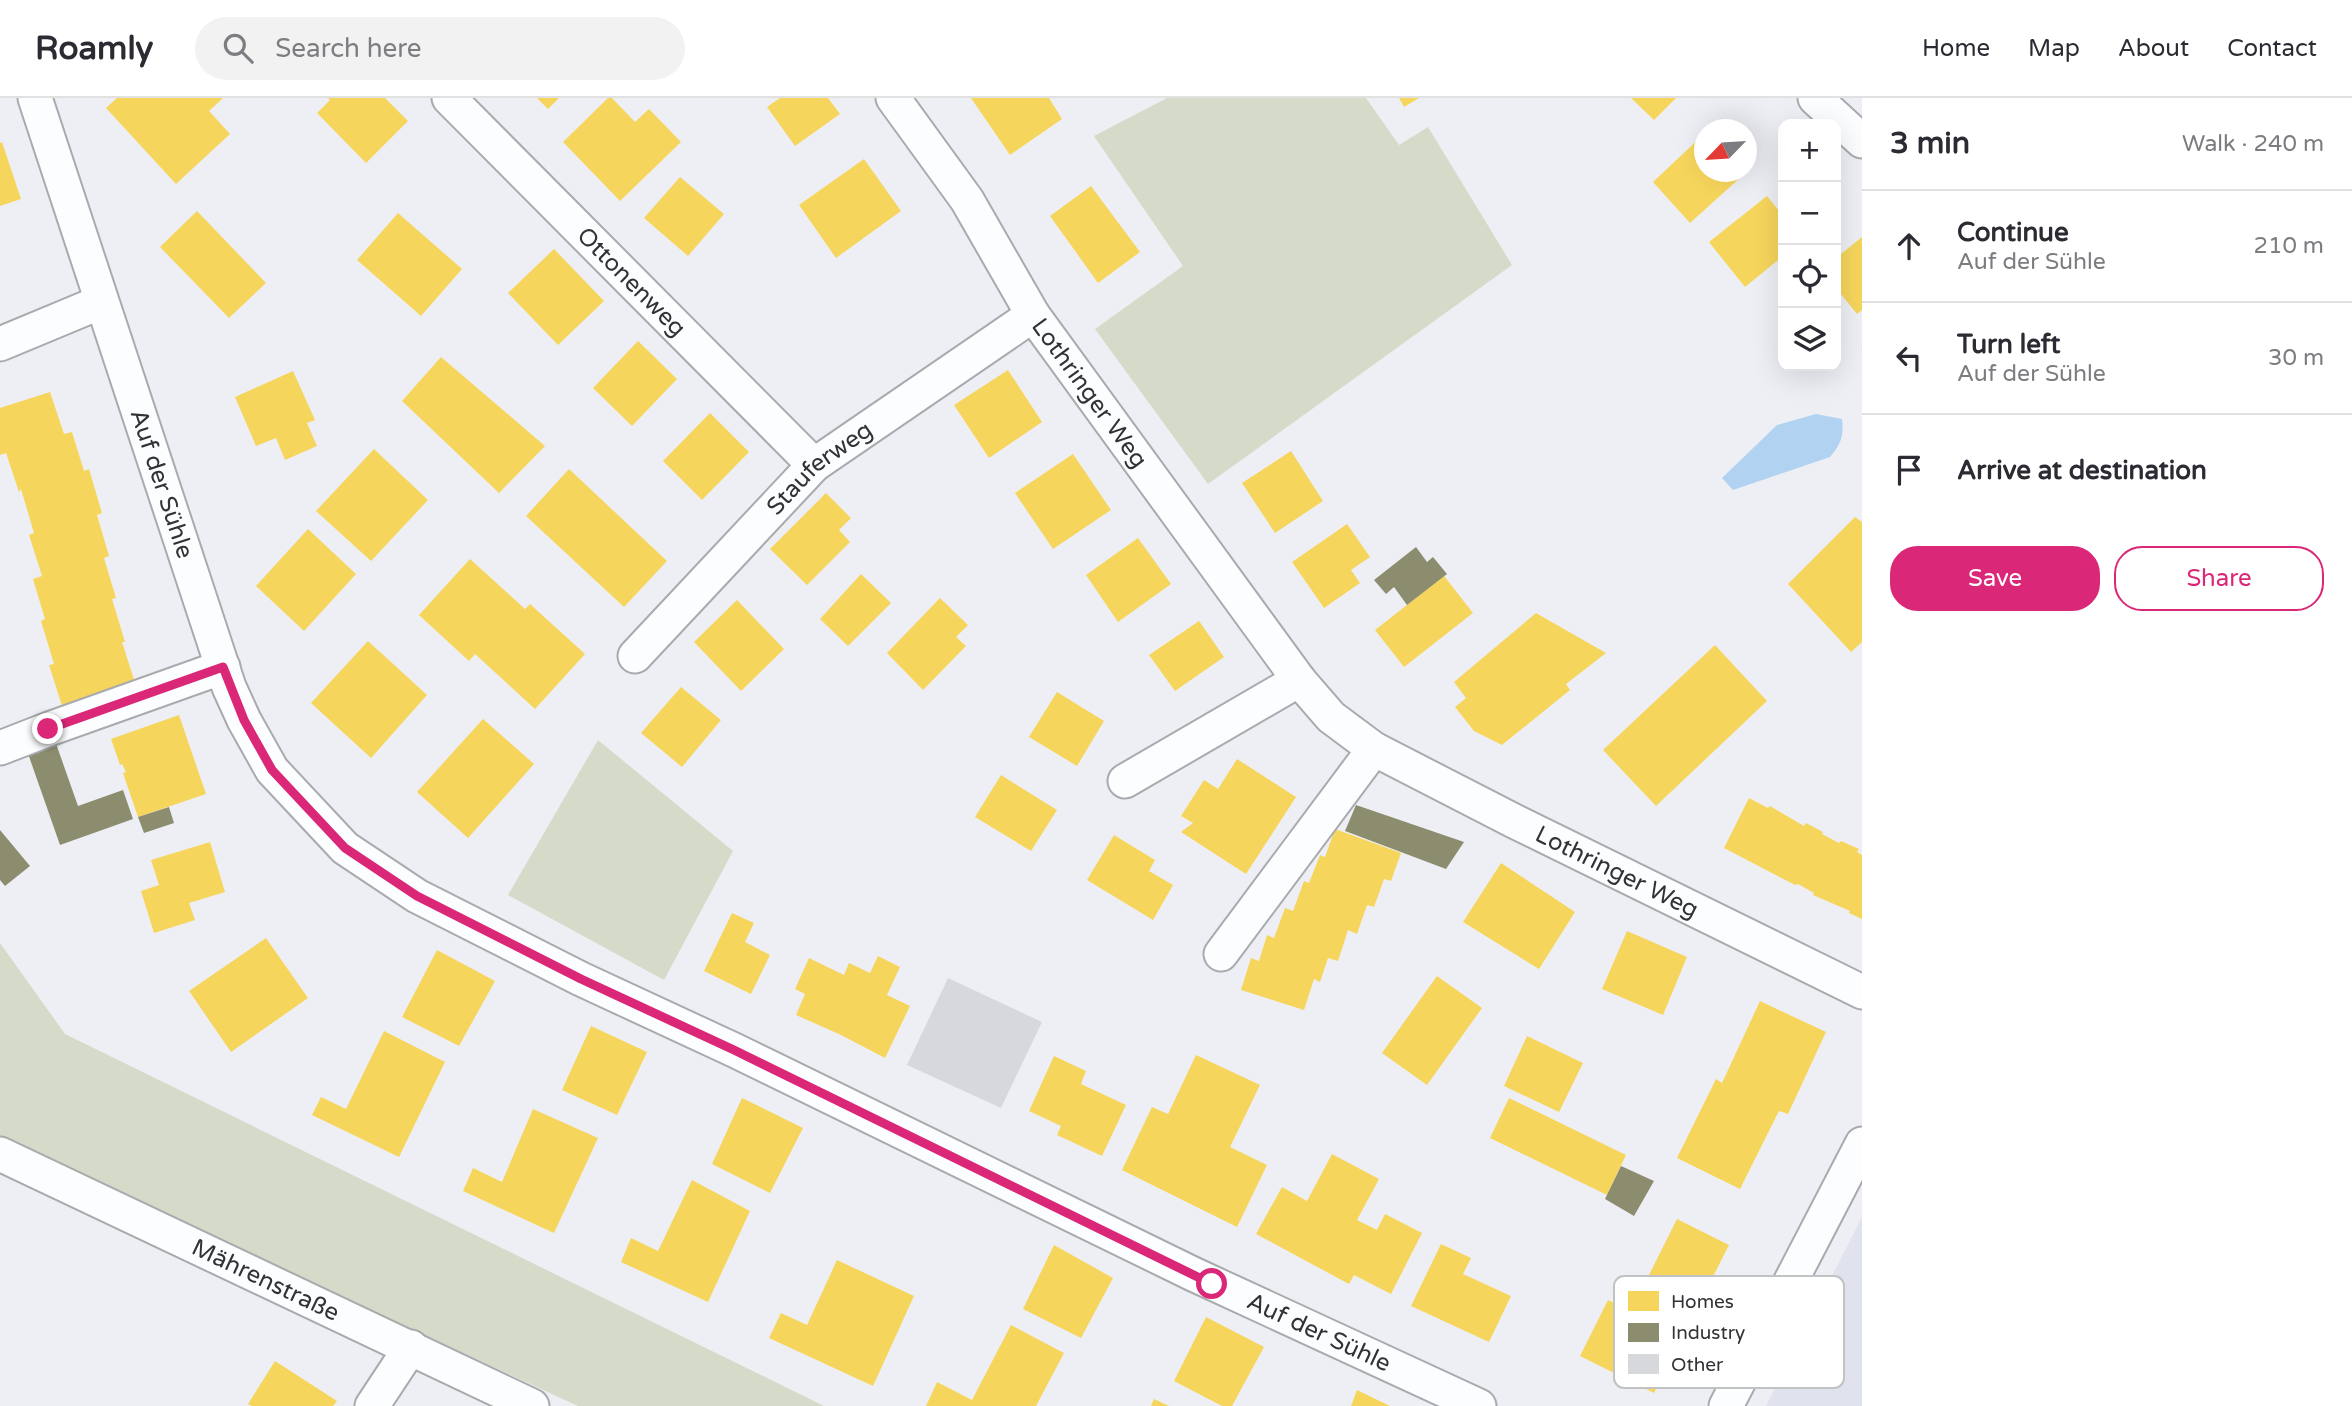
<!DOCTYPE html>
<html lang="en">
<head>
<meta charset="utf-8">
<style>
  :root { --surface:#fff; --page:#f2f2f3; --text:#2b2b33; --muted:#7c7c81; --line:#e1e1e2; --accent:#db2777 }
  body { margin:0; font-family:"Varela Round",sans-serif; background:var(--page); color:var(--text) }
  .controls { position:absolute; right:21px; top:21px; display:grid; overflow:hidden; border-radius:14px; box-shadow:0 7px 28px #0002 }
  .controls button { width:63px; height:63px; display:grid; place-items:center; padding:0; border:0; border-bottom:2px solid var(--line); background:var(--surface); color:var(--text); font:35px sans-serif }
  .compass { position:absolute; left:1694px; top:21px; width:63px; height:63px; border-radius:50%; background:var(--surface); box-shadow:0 7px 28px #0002; rotate:245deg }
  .stop { position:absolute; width:21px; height:21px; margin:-16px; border:5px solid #db2777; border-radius:50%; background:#fff }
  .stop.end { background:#db2777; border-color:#fff; box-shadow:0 2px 7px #0008 }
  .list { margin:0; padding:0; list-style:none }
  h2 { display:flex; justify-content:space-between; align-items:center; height:91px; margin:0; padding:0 28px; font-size:30px }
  h2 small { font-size:23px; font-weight:400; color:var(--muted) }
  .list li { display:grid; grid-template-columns:46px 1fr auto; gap:21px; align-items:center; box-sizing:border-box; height:112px; padding:0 28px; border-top:2px solid var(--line) }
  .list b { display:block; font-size:26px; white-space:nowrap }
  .list p { margin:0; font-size:23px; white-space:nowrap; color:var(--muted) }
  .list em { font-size:23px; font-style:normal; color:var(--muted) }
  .actions { display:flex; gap:14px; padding:21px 28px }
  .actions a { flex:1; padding:16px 0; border:2px solid var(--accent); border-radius:28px; text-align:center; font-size:24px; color:var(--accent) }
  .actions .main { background:var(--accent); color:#fff }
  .icon { flex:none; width:38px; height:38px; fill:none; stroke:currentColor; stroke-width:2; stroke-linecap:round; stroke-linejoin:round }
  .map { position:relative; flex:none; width:1862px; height:1308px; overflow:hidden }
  header { display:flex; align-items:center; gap:42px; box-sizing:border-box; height:98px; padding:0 35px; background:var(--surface); border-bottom:2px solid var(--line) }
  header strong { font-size:33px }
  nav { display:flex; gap:38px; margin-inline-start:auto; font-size:24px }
  .search { width:490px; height:63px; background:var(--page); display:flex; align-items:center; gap:18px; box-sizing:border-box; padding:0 24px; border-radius:38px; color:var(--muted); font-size:26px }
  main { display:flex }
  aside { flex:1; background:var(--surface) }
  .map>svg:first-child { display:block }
  .built { fill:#e0e3ee }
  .green { fill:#d6dac8 }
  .water { fill:#b1d2f0 }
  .homes { fill:#f6d55c }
  .industry { fill:#8c8c6e }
  .building { fill:#d7d8dc }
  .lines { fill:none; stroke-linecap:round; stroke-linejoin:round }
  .street-casing { stroke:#a9aaae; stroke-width:37 }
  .street { stroke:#fcfdfe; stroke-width:33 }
  .route { stroke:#db2777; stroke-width:9 }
  .labels { text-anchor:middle; stroke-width:7; stroke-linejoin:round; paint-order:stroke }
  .street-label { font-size:24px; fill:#313235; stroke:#fff }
  .key { fill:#fff; stroke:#c1c2c2; stroke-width:2 }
  .key-label { font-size:19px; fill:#313235 }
</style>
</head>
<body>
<header>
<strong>Roamly</strong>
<div class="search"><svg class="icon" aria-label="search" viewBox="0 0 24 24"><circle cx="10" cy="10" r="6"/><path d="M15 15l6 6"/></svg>Search here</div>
<nav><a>Home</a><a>Map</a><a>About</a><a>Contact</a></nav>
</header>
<main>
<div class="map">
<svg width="1862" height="1308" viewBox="0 0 1862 1308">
  <rect width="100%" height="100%" fill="#eeeff5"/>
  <!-- built -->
  <path class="built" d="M1862,1119V1308H1766Z"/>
  <!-- green -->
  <path class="green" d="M1167,0H1366L1399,47L1428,29L1512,167L1208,386L1095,231L1183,168L1094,38Z
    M598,642L733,753L664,882L508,797Z
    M0,845L65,936L824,1308H578L0,1041Z"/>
  <!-- water -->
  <path class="water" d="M1816,316L1842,321C1844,338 1841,346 1830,359L1733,392L1722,380L1777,327Z"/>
  <!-- homes -->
  <path class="homes" d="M117,0H223L209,13L230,36L176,86L106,10Z
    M328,0H385L408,23L366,65L317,15L330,2Z
    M537,0H559L548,11Z
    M608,0H612L635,24L649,11L681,44L620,103L563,44Z
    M780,0H828L840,16L795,48L767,9Z
    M971,0H1049L1062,21L1010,57Z
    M1399,0H1419L1404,9Z
    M1631,0H1676L1654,22Z
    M1704,36V74H1738L1742,78L1690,125L1653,84Z
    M2,44L21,101L0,108V45Z
    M864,61L901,113L836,160L799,107Z
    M680,79L724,116L688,158L644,120Z
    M1091,88L1140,154L1098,185L1050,118Z
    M1767,98L1783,118V158L1745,189L1709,144Z
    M197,113L266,185L229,220L160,149Z
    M398,115L462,171L421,218L357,162Z
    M1862,139V212L1857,216L1836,190V160Z
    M554,151L604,203L558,247L508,195Z
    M638,243L677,281L632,328L593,290Z
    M441,259L545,348L499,395L402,303Z
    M1008,272L1042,324L989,360L954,307Z
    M293,273L315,322L307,325L317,348L285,362L276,340L256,348L235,299Z
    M50,294L64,336L72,334L84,373L89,371L102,415L97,417L109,458L104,460L116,500L112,501L125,544H122L137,591L64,614L49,567L54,566L41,523L45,521L33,481L42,478L29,437L34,435L21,391L19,394L6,355L0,357V310Z
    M710,315L749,354L702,402L663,363Z
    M374,351L428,402L371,463L316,413Z
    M1291,353L1323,403L1275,435L1242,385Z
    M1073,356L1111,412L1053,451L1015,395Z
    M569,371L667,463L624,509L526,418Z
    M826,395L851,420L839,432L850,444L807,487L770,451Z
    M1855,419L1862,424V544L1851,554L1788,486Z
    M1347,426L1370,459L1351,472L1360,485L1324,510L1292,464Z
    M308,431L356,476L304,533L256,488Z
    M1138,440L1171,486L1118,524L1086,477Z
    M470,461L525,511L530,506L585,556L535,611L475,556L469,563L419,517Z
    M861,476L891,505L848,548L820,521Z
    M1444,478L1473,515L1404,569L1375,532Z
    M940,500L968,527L956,539L966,548L923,592L887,555Z
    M737,502L784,551L741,593L694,544Z
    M1536,515L1606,555L1566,586L1570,592L1502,647L1474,633L1455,609L1466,600L1454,584Z
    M1199,523L1224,559L1175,593L1149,557Z
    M368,543L427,597L371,660L311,605Z
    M1715,547L1767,603L1656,708L1603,652Z
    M681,589L721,622L682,669L641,635Z
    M1057,594L1104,623L1077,668L1029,639Z
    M179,617L206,696L138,719L123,675L126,674L122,666L120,667L111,641Z
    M483,621L534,666L468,740L417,694Z
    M1237,661L1296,699L1246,776L1181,734L1193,725L1181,718L1204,682L1218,691Z
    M1001,677L1057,712L1031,753L975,719Z
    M1749,700L1768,710L1770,708L1804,728L1806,725L1823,734L1822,736L1839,745L1841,743L1859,751L1857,754L1862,757V821L1849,815L1850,813L1813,797L1814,795L1798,786L1795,787L1724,750Z
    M1335,731L1401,755L1391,783L1384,781L1374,809L1367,807L1357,836L1348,832L1338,863L1328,860L1320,884L1314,881L1304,912L1241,892L1251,860L1259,863L1267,837L1274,840L1285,810L1293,813L1304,783L1309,785L1320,757L1325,759Z
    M1114,737L1155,762L1149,773L1173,787L1153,822L1087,782Z
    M210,744L225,794L189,805L195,822L154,835L141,793L159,787L151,762Z
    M1501,765L1575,814L1539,871L1463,824Z
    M732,815L754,825L745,844L770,857L751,896L704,873Z
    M1627,833L1687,859L1663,917L1602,891Z
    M266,840L308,900L231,954L189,893Z
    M437,852L495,883L459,948L402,919Z
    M878,858L900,869L887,897L910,908L885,960L841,937L796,917L805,896L795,891L809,860L844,877L849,865L870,875Z
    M1437,878L1482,910L1427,987L1382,955Z
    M1760,903L1826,934L1788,1016L1779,1013L1740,1091L1677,1060L1716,981L1722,985Z
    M591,928L647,954L617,1017L562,992Z
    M384,933L445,964L399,1059L312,1017L321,999L346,1011Z
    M1527,938L1583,965L1559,1014L1504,988Z
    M1196,957L1260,987L1230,1049L1267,1067L1237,1129L1122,1072L1152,1009L1168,1016Z
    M1054,958L1086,973L1081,986L1126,1007L1102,1058L1057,1037L1061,1028L1029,1013Z
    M742,1000L803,1030L770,1095L712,1066Z
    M1509,1000L1626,1057L1607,1097L1490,1040Z
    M533,1011L598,1040L554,1135L463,1093L473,1070L502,1084Z
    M1332,1056L1379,1081L1357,1122L1377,1132L1385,1116L1422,1135L1391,1196L1354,1177L1349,1186L1256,1136L1282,1089L1307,1103Z
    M692,1082L750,1113L708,1204L621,1164L631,1140L658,1153Z
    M1677,1121L1729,1147L1654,1295L1580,1258L1608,1202L1631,1213Z
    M1441,1146L1471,1160L1463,1176L1511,1198L1489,1244L1411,1208Z
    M1054,1147L1113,1180L1081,1240L1023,1211Z
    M837,1162L914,1198L873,1288L769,1240L781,1215L807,1227Z
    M1206,1219L1264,1249L1232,1308H1222L1174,1283Z
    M1011,1227L1064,1255L1036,1308H926L937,1284L972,1302Z
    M275,1263L337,1303L333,1308H252L248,1306Z
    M1357,1292L1390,1308H1351Z
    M1154,1301L1169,1308H1151Z"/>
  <!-- industry -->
  <path class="industry" d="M1416,449L1427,464L1433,459L1447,476L1407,507L1394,489L1386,496L1374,482Z
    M53,637L78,708L123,692L133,721L60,747L25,647Z
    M1356,707L1464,744L1446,771L1345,733Z
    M169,709L174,725L144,735L138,719Z
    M0,732L30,768L5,788L0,782Z
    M1621,1068L1654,1083L1634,1118L1605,1101Z"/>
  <!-- building -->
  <path class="building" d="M948,880L1042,924L1001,1010L907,967Z"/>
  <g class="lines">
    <!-- street casing -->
    <g class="street-casing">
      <g id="street">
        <path id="s1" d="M35,0L229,589L244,622L272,672L345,750L417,798L581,881L734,952L1193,1176L1479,1308"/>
        <path id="s2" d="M449,0L814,367"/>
        <path id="s3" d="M893,0L967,102L1033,217L1299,582L1331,619L1374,651L1514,723L1862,894"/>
        <path d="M1815,0L1862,43"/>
        <path d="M0,246L101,204"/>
        <path id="s4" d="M635,558L814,367L1033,217"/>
        <path d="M0,650L49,631L223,569"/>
        <path d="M1125,683L1299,582"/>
        <path d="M1221,856L1374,651"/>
        <path id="s5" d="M0,1056L532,1308"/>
        <path d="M372,1308L411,1249"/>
        <path d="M1726,1308L1862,1046"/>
      </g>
    </g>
    <!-- street -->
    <use href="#street" class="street"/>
  </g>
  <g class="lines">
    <!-- route -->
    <path class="route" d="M48,631L223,569L244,622L272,672L345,750L417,798L581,881L734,952L1212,1186"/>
  </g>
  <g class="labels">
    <!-- street labels -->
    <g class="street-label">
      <text dy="8" stroke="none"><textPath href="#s2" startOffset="259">Ottonenweg</textPath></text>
      <text dy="8" stroke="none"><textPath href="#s3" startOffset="355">Lothringer Weg</textPath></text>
      <text dy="8" stroke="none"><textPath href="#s4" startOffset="264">Stauferweg</textPath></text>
      <text dy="8" stroke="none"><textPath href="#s1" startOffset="406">Auf der Sühle</textPath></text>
      <text dy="8" stroke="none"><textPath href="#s3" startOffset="1085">Lothringer Weg</textPath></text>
      <text dy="8" stroke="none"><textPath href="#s5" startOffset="294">Mährenstraße</textPath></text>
      <text dy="8" stroke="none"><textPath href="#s1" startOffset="1909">Auf der Sühle</textPath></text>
    </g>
  </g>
  <!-- legend -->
  <rect x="1614" y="1178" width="230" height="112" rx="10" class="key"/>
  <rect x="1628" y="1193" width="31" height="20" fill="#f6d55c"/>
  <rect x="1628" y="1225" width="31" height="19" fill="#8c8c6e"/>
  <rect x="1628" y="1256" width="31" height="20" fill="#d7d8dc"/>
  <g class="key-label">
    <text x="1671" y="1210">Homes</text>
    <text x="1671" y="1241">Industry</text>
    <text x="1671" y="1273">Other</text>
  </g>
</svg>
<div class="controls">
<button>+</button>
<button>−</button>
<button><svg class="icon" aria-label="locate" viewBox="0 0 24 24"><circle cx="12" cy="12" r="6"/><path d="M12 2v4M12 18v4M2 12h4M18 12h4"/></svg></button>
<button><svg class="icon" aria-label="layers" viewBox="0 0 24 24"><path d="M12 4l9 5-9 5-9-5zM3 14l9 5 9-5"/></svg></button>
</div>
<svg class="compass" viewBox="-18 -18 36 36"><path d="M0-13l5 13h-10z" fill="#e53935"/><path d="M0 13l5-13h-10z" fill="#7c7c81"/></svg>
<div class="stop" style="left:1212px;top:1186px"></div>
<div class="stop end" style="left:48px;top:631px"></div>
</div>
<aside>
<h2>3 min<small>Walk · 240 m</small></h2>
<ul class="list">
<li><svg class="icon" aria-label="ahead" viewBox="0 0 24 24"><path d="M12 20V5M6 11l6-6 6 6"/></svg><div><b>Continue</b><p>Auf der Sühle</p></div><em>210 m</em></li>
<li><svg class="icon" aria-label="left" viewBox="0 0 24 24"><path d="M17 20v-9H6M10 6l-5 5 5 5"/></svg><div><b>Turn left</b><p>Auf der Sühle</p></div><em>30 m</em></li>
<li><svg class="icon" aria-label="arrive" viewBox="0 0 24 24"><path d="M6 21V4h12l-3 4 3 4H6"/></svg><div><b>Arrive at destination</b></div></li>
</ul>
<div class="actions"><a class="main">Save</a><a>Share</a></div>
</aside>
</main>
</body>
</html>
